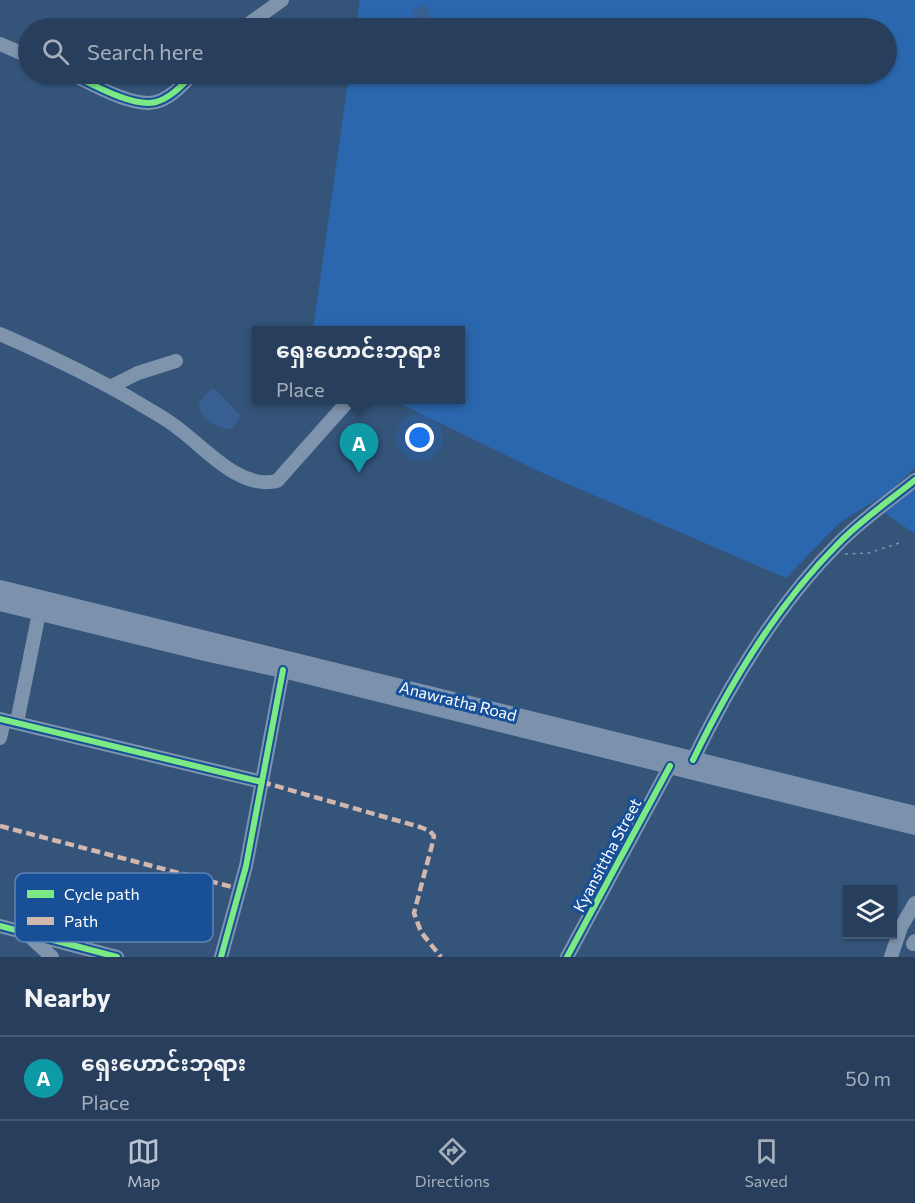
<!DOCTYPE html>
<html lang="en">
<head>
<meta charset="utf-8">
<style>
  :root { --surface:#273f5c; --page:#2f4662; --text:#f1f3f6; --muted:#a4afbb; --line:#435872; --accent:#b8c3d0 }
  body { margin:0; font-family:Commissioner,"Noto Sans Myanmar",sans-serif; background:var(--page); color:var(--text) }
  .controls { position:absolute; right:18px; bottom:18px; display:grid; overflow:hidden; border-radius:0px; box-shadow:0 2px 4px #0004 }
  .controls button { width:54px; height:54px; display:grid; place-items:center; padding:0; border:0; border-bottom:2px solid var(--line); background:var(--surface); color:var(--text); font:30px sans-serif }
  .you { position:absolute; left:420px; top:438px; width:21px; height:21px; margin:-15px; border:4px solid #fff; border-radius:50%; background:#1a73e8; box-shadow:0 0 0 9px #1a73e833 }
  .badge { display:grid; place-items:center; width:39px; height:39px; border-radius:50%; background:var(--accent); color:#fff; font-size:20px; font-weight:700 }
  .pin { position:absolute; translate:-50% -50px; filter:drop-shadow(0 2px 3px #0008) }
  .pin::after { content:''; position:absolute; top:32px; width:21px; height:18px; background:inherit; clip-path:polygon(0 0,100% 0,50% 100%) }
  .popup { position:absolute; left:252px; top:326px; width:213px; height:78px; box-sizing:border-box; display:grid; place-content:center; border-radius:0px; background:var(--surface); filter:drop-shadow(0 2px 4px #0005); font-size:20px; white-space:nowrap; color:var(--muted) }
  .popup b { font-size:22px; color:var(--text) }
  .popup::after { content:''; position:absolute; left:50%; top:100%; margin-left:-12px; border:12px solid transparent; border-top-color:var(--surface) }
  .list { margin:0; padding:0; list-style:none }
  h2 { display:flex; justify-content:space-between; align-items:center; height:78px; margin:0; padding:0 24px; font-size:26px }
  h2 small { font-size:20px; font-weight:400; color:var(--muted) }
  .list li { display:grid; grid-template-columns:39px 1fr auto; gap:18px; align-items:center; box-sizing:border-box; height:84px; padding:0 24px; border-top:2px solid var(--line) }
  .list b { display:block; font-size:22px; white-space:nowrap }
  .list p { margin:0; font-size:20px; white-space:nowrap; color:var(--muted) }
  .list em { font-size:20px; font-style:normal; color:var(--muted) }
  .icon { flex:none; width:33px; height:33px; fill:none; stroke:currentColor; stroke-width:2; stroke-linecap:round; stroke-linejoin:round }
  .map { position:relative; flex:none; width:915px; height:957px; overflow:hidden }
  .search { position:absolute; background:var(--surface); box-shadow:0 2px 4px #0004; left:18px; right:18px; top:18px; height:66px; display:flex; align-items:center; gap:15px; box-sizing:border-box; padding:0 21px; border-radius:33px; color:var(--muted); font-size:22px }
  .sheet { height:162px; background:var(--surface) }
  nav { display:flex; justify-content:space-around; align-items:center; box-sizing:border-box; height:84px; border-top:2px solid var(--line); background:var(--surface); font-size:16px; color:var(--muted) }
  nav a { display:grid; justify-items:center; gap:3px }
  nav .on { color:var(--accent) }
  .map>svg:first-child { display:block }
  .green { fill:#2b67ae }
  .water { fill:#375f92 }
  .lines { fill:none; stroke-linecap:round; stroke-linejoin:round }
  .path { stroke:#7e94ad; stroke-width:1.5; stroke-dasharray:3 4.5; stroke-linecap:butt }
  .minor { stroke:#7e94ad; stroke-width:14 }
  .major { stroke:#7c91ab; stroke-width:16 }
  .quiet { stroke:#d1b7ad; stroke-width:4.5; stroke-dasharray:9 4.5; stroke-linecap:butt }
  .cycleway-casing { stroke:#175097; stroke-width:10 }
  .cycleway { stroke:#7ce984; stroke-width:6 }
  .labels { text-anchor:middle; stroke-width:6; stroke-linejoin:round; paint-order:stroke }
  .street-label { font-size:16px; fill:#fff; stroke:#175097 }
  .key { fill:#175097; stroke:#5d84b6; stroke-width:1.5 }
  .key-label { font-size:16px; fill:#fff }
</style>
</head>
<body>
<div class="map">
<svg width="915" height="957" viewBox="0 0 915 957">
  <rect width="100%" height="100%" fill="#34547a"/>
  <!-- green -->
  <path class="green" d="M360,0H915V468L889,492L839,523L786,578L538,471L393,400H461V330H313L349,74H886V28H356Z
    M915,483V534L882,511Z"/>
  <!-- water -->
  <path class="water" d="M425,5C436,20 431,30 413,28C410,17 412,6 425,5Z
    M211,389L216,390L241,416L231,429C217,429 198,419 199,403Z"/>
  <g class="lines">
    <!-- path -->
    <path class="path" d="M845,554L869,553L899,543"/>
    <!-- minor -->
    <path class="minor" d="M243,28L282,0
      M0,44L28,56
      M71,74C92,84 133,108 156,102C171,98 183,84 193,74
      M0,334C48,355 95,377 140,404C153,412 167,419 179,429C206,449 240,490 277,481L349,400
      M110,387L138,373L176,361
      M0,719L262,782
      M17,722L39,613
      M0,738L4,720
      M693,760C730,683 777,605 838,544C861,520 889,501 915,480
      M0,926L117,957
      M27,934L52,957
      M913,944L915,941
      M221,957L246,866L283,670
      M567,957L670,766
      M891,957L901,927L915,903"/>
    <!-- major -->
    <path class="major" d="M0,588L915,814
      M0,603L209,654L283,670L915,827"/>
    <!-- quiet -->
    <path class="quiet" d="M262,782L420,827L430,831L434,836L432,845L414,913L421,932L441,957
      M0,826L240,889"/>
    <!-- cycleway casing -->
    <g class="cycleway-casing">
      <path id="cycleway" d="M71,74C92,84 133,108 156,102C171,98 183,84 193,74
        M0,719L262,782
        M693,760C730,683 777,605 838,544C861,520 889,501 915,480
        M0,926L117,957
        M221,957L246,866L283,670
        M567,957L670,766"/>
    </g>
    <!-- cycleway -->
    <use href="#cycleway" class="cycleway"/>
  </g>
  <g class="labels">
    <!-- street labels -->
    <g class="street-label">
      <text transform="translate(458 701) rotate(14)" y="6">Anawratha Road</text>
      <text transform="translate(607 855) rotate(-62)" y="6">Kyansittha Street</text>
    </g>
  </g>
  <!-- legend -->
  <rect x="15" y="873" width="198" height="69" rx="9" class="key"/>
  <rect x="27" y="890" width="27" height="8" fill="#7ce984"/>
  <rect x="27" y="917" width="27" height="8" fill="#d1b7ad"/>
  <g class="key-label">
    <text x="64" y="900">Cycle path</text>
    <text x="64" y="927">Path</text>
  </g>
</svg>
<div class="controls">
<button><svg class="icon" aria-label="layers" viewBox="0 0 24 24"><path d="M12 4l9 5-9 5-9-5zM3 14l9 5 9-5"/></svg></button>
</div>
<div class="you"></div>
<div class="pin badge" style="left:359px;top:473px;background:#0f9aa8">A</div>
<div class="popup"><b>ရှေးဟောင်းဘုရား</b>Place</div>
<div class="search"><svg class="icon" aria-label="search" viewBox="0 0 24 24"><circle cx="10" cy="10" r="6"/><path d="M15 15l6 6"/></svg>Search here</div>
</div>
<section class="sheet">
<h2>Nearby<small></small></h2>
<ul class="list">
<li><span class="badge" style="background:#0f9aa8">A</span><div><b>ရှေးဟောင်းဘုရား</b><p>Place</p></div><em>50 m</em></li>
</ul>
</section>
<nav>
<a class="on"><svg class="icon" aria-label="map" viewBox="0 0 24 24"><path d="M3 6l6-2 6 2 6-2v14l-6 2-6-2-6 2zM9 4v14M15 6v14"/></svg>Map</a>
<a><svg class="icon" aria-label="directions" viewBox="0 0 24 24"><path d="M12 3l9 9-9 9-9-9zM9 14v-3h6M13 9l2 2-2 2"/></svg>Directions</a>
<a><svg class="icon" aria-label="saved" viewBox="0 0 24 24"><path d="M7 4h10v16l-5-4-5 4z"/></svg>Saved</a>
</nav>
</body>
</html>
